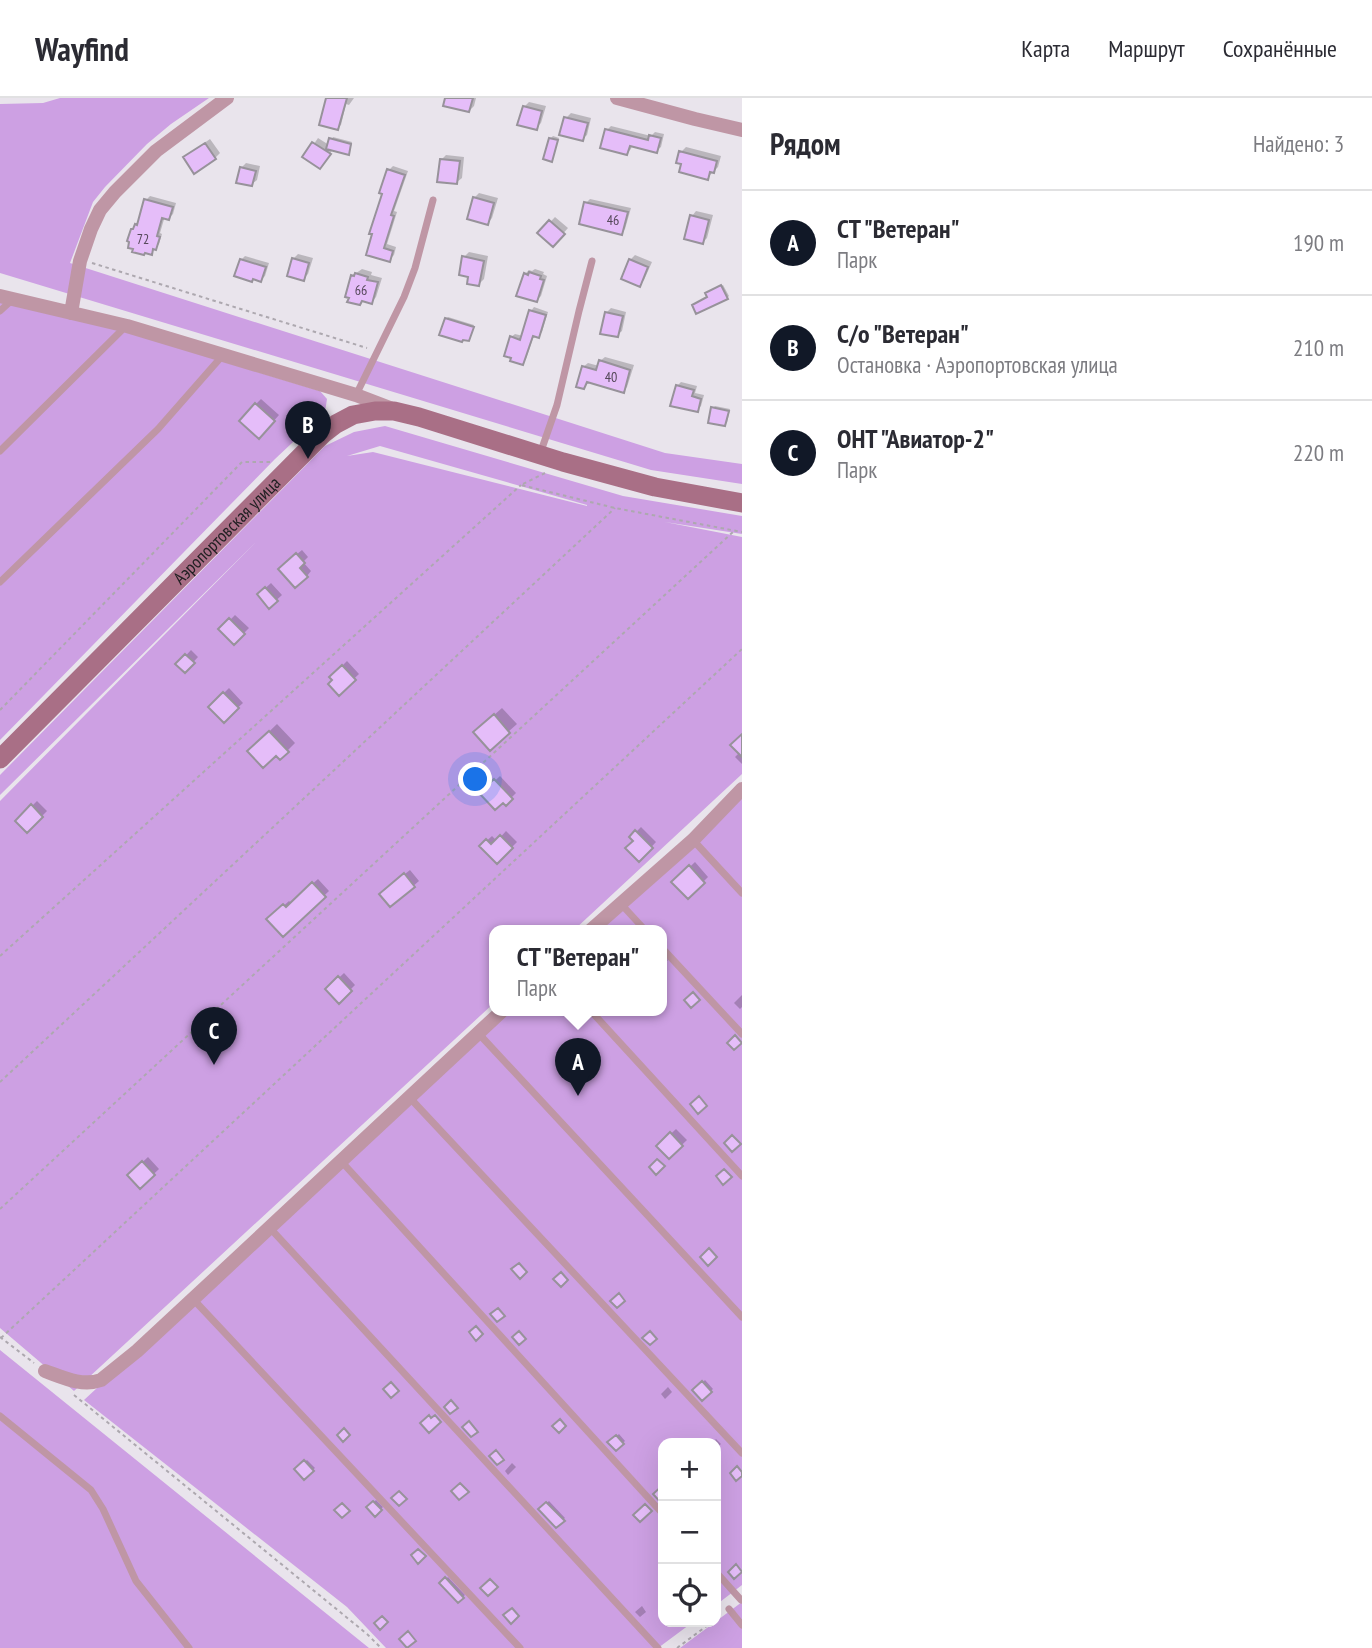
<!DOCTYPE html>
<html lang="ru">
<head>
<meta charset="utf-8">
<style>
  :root { --surface:#fff; --page:#f2f2f3; --text:#2b2b33; --muted:#7c7c81; --line:#e1e1e2; --accent:#111827 }
  body { margin:0; font-family:"PT Sans Narrow",sans-serif; background:var(--page); color:var(--text) }
  .controls { position:absolute; right:21px; bottom:21px; display:grid; overflow:hidden; border-radius:14px; box-shadow:0 7px 28px #0002 }
  .controls button { width:63px; height:63px; display:grid; place-items:center; padding:0; border:0; border-bottom:2px solid var(--line); background:var(--surface); color:var(--text); font:35px sans-serif }
  .you { position:absolute; left:476px; top:682px; width:24px; height:24px; margin:-18px; border:5px solid #fff; border-radius:50%; background:#1a73e8; box-shadow:0 0 0 10px #1a73e833 }
  .badge { display:grid; place-items:center; width:46px; height:46px; border-radius:50%; background:var(--accent); color:#fff; font-size:23px; font-weight:700 }
  .pin { position:absolute; translate:-50% -58px; filter:drop-shadow(0 2px 4px #0008) }
  .pin::after { content:''; position:absolute; top:37px; width:24px; height:21px; background:inherit; clip-path:polygon(0 0,100% 0,50% 100%) }
  .popup { position:absolute; left:489px; top:827px; width:178px; height:91px; box-sizing:border-box; display:grid; place-content:center; border-radius:14px; background:var(--surface); filter:drop-shadow(0 2px 5px #0005); font-size:23px; white-space:nowrap; color:var(--muted) }
  .popup b { font-size:26px; color:var(--text) }
  .popup::after { content:''; position:absolute; left:50%; top:100%; margin-left:-14px; border:14px solid transparent; border-top-color:var(--surface) }
  .list { margin:0; padding:0; list-style:none }
  h2 { display:flex; justify-content:space-between; align-items:center; height:91px; margin:0; padding:0 28px; font-size:30px }
  h2 small { font-size:23px; font-weight:400; color:var(--muted) }
  .list li { display:grid; grid-template-columns:46px 1fr auto; gap:21px; align-items:center; box-sizing:border-box; height:105px; padding:0 28px; border-top:2px solid var(--line) }
  .list b { display:block; font-size:26px; white-space:nowrap }
  .list p { margin:0; font-size:23px; white-space:nowrap; color:var(--muted) }
  .list em { font-size:23px; font-style:normal; color:var(--muted) }
  .icon { flex:none; width:38px; height:38px; fill:none; stroke:currentColor; stroke-width:2; stroke-linecap:round; stroke-linejoin:round }
  .map { position:relative; flex:none; width:742px; height:1550px; overflow:hidden }
  header { display:flex; align-items:center; gap:42px; box-sizing:border-box; height:98px; padding:0 35px; background:var(--surface); border-bottom:2px solid var(--line) }
  header strong { font-size:33px }
  nav { display:flex; gap:38px; margin-inline-start:auto; font-size:24px }
  main { display:flex }
  aside { flex:1; background:var(--surface) }
  .map>svg:first-child { display:block }
  .green { fill:#cda0e3; fill-rule:evenodd }
  .shadow { fill:#0003 }
  .building { fill:#e5bdf9; stroke:#97929a; stroke-width:2 }
  .lines { fill:none; stroke-linecap:round; stroke-linejoin:round }
  .path { stroke:#ada8af; stroke-width:2; stroke-dasharray:3.5 3.5; stroke-linecap:butt }
  .lane { stroke:#bf96a5; stroke-width:7 }
  .street { stroke:#bf96a5; stroke-width:14 }
  .secondary { stroke:#a96f86; stroke-width:19 }
  .labels { text-anchor:middle; stroke-width:5; stroke-linejoin:round; paint-order:stroke }
  .number-label { font-size:14px; fill:#534758 }
  .street-label { font-size:18px; fill:#222023; stroke:#e9e4ec }
</style>
</head>
<body>
<header>
<strong>Wayfind</strong>
<nav><a>Карта</a><a>Маршрут</a><a>Сохранённые</a></nav>
</header>
<main>
<div class="map">
<svg width="742" height="1550" viewBox="0 0 742 1550">
  <rect width="100%" height="100%" fill="#e9e4ec"/>
  <!-- green -->
  <path class="green" d="M60,0H209L171,26L147,46L105,89L93,104L70,165L665,355L742,366V386L651,372L0,175V6L43,5Z
    M0,196L320,293L327,301L325,314L275,361L0,642ZM255,305L275,323L260,341L239,324Z
    M385,328L623,398L742,418V436L665,424L742,439V676L574,832H494V905L74,1293L0,1230V703L263,437L0,697V677L325,348L354,334ZM380,348L587,407V408L373,354L347,358Z
    M742,695V1487L716,1507V1345H663V1524H693L658,1550H386L347,1509L84,1302L506,912H662V832H594Z
    M0,1252L369,1550H0Z
    M742,1504V1550H680Z"/>
  <!-- shadow -->
  <path class="shadow" d="M326,0H354L349,7L346,6L341,27L337,30L328,1Z
    M447,0H476L474,8L469,13Z
    M529,4L546,8L541,25L536,30L524,9Z
    M571,15L591,20L587,37L582,41L566,20Z
    M611,28L651,38L655,34L664,36L661,49L656,53L632,47L631,51L627,55L607,32Z
    M553,38L559,40L552,62L551,40Z
    M333,39L352,44L350,53L348,55L333,51L325,64L305,59L318,40L329,47Z
    M210,41L220,55L215,60L190,55Z
    M686,49L721,58L718,69L707,80L683,65L681,54Z
    M446,57L464,59L462,80L457,84L441,62Z
    M246,65L260,68L257,82L252,86L241,70Z
    M393,68L408,73L394,113L397,114L387,146L396,149L394,157L389,162L368,155L389,72Z
    M479,95L498,100L492,120L488,125L474,100Z
    M150,98L176,105L173,116L169,120L165,118L160,135L162,136L159,146L151,155L132,132L140,123L146,102Z
    M590,101L631,110L625,131L621,135L586,105Z
    M696,113L713,117L707,140L703,144L692,118Z
    M555,119L568,130L553,147L540,135Z
    M469,154L488,158L484,181L479,186L470,178L464,159Z
    M298,156L313,160L308,176L303,181L293,161Z
    M635,157L652,164L644,182L639,187L630,162Z
    M245,158L269,165L265,178L261,182L241,162Z
    M362,171L372,174L371,177L382,180L376,199L372,204L363,202L360,205L352,178Z
    M535,171L544,174L543,176L547,178L541,198L537,202L525,176L529,172L532,173Z
    M723,187L729,198L727,200L708,199L709,194Z
    M534,209L548,214L542,234L538,238L534,237L526,261L523,265L511,239L515,236L523,238L531,213Z
    M611,210L626,214L622,233L617,237L606,215Z
    M448,219L474,227L469,241L446,221Z
    M605,259L634,267L627,289L623,293L589,283L584,289L583,269L588,265L599,268L600,263Z
    M681,284L697,288L695,295L704,297L701,308L697,312L677,288Z
    M261,301L279,317L264,334L256,306Z
    M715,308L730,311L727,325L725,326L713,310Z
    M302,452L308,459L303,464L311,473L307,478L285,466Z
    M271,485L282,497L270,508L259,496Z
    M235,517L249,530L234,545L221,531Z
    M191,552L198,559L185,573L178,566Z
    M347,563L359,576L339,595L334,582L331,579Z
    M229,590L243,605L224,622L210,609Z
    M502,610L517,626L490,650L483,627Z
    M277,626L295,645L280,660L276,655L249,653Z
    M742,638V666L735,659L740,654Z
    M500,678L516,695L506,705L503,702L482,695Z
    M37,703L47,713L27,733L17,723Z
    M641,729L656,744L639,762L635,742L631,739Z
    M506,733L517,744L497,764L481,748L492,738L497,743Z
    M695,764L708,779L688,799L674,784Z
    M410,772L419,783L391,807L386,791Z
    M318,781L329,793L283,837L269,821L289,803L291,805Z
    M663,857L668,862L662,868V858Z
    M344,875L355,887L339,903L327,891Z
    M742,897V909L740,911L734,905Z
    M676,1031L687,1042L669,1059L658,1048Z
    M148,1059L159,1071L140,1089L129,1077Z
    M705,1282L713,1291L702,1300L695,1292Z
    M668,1289L672,1294L665,1301L661,1296Z
    M619,1336L625,1343L616,1351L610,1344Z
    M716,1341L721,1346L716,1350V1345H712Z
    M307,1362L315,1370L304,1379L297,1371Z
    M512,1365L516,1369L508,1377L505,1373Z
    M376,1402L383,1409L375,1416L369,1409Z
    M549,1403L565,1420L556,1428L540,1411Z
    M448,1479L465,1497L458,1503L442,1485Z
    M642,1508L646,1514L640,1519L635,1514Z"/>
  <!-- building -->
  <path class="building" d="M326,0H347L338,32L319,27Z
    M445,0H473L469,14L443,8Z
    M523,8L542,13L537,32L517,27Z
    M564,19L588,25L583,43L559,37Z
    M605,31L648,42L649,37L661,40L657,55L630,48L627,57L600,50Z
    M329,40L351,46L349,57L326,51Z
    M549,40L558,42L552,64L543,61Z
    M312,44L331,56L320,71L302,59Z
    M205,45L216,61L194,76L183,59Z
    M679,53L717,63L714,75L710,74L708,82L679,74L681,66L676,65Z
    M440,61L460,63L457,86L437,84Z
    M240,69L256,73L252,88L236,85Z
    M387,71L405,77L391,117L394,118L384,150L393,153L390,164L366,157L372,136H369L382,96L379,95Z
    M473,99L494,105L488,127L467,121Z
    M144,101L173,109L169,122L162,120L157,138L160,139L156,152L153,151L152,157L145,155L144,157L132,154L133,151L128,150L129,144L127,143L131,131H133L135,126L137,127Z
    M584,104L628,114L622,137L579,126Z
    M690,117L709,122L703,146L684,141Z
    M549,122L565,136L553,149L537,135Z
    M462,158L484,163L479,188L467,186L468,179L459,177Z
    M292,160L309,165L304,183L287,178Z
    M240,161L266,169L261,184L253,181L252,184L234,178Z
    M629,161L648,169L640,189L621,181Z
    M529,174L541,178L540,181L544,182L537,204L516,198L524,175L528,177Z
    M355,175L368,179L367,182L378,184L372,206L362,203L360,207L347,204L349,200L345,199L351,177L354,178Z
    M721,187L728,201L696,216L692,207L707,199L705,195Z
    M529,212L546,217L539,240L533,238L523,267L510,263L511,260L504,258L510,238L520,242Z
    M605,214L623,218L618,239L600,236Z
    M445,220L474,229L469,243L463,242L462,244L439,237Z
    M599,262L630,272L624,295L587,284L584,291L576,289L582,268L596,272Z
    M676,287L694,292L692,298L701,301L698,314L670,308Z
    M255,305L275,323L259,341L239,323Z
    M711,309L729,313L725,328L708,325Z
    M296,455L305,465L300,470L308,479L295,490L278,471Z
    M265,489L278,503L269,511L257,496Z
    M229,520L245,536L234,547L218,531Z
    M185,556L195,565L185,575L175,566Z
    M342,567L356,582L339,598L328,586L332,582L329,579Z
    M223,594L239,610L224,625L208,609Z
    M494,616L510,635L490,653L473,634Z
    M269,633L289,654L280,662L276,658L263,670L247,653Z
    M742,636V659L730,647Z
    M494,681L513,701L506,708L503,705L495,712L479,695Z
    M31,706L43,719L27,735L15,723Z
    M635,732L653,750L639,764L625,750L633,743L629,739Z
    M500,737L513,750L497,766L479,748L486,741L491,746Z
    M689,767L705,785L688,801L671,784Z
    M404,775L415,789L390,809L379,796Z
    M312,784L326,799L283,839L266,821L283,806L286,809Z
    M338,878L352,893L339,906L325,891Z
    M693,894L700,902L691,910L684,902Z
    M735,937L742,945L734,952L727,945Z
    M699,998L707,1008L698,1016L690,1006Z
    M670,1034L683,1048L669,1061L656,1048Z
    M732,1037L741,1046L732,1054L724,1045Z
    M657,1061L665,1068L656,1077L649,1069Z
    M142,1063L155,1077L140,1091L127,1077Z
    M724,1071L732,1079L723,1087L716,1078Z
    M709,1150L717,1159L708,1168L700,1159Z
    M519,1165L527,1174L520,1181L511,1171Z
    M561,1174L568,1182L561,1189L553,1181Z
    M619,1195L625,1203L617,1210L610,1203Z
    M498,1210L505,1218L497,1224L490,1216Z
    M476,1228L483,1236L476,1243L469,1234Z
    M519,1233L526,1241L519,1247L512,1239Z
    M650,1233L657,1241L650,1247L642,1240Z
    M702,1283L712,1294L702,1303L692,1292Z
    M391,1284L399,1293L391,1300L383,1291Z
    M451,1302L458,1310L450,1316L444,1309Z
    M429,1317L431,1320L435,1317L441,1324L429,1335L420,1325Z
    M560,1321L566,1328L559,1335L552,1328Z
    M469,1323L478,1334L471,1339L462,1329Z
    M344,1330L350,1337L343,1344L337,1337Z
    M616,1337L624,1346L616,1353L607,1344Z
    M496,1352L504,1362L497,1367L489,1358Z
    M304,1362L314,1373L304,1382L294,1371Z
    M737,1368L742,1374V1378L736,1383L730,1375Z
    M460,1385L469,1394L459,1402L451,1393Z
    M663,1387V1407L653,1396Z
    M399,1393L407,1401L399,1408L391,1400Z
    M373,1403L382,1412L375,1419L366,1409Z
    M546,1404L565,1423L556,1430L538,1411Z
    M342,1405L350,1413L342,1420L334,1412Z
    M645,1406L652,1413L640,1424L633,1417Z
    M418,1451L426,1458L418,1466L411,1457Z
    M736,1466L742,1474L734,1481L728,1474Z
    M445,1479L464,1500L458,1505L439,1485Z
    M490,1481L498,1489L488,1498L480,1490Z
    M512,1510L519,1518L511,1526L503,1517Z
    M382,1518L388,1524L380,1532L374,1525Z
    M408,1533L416,1543L407,1550L399,1541Z"/>
  <g class="lines">
    <!-- path -->
    <path class="path" d="M92,165L367,250
      M545,375L521,387L615,410L742,434
      M0,612L242,364H273
      M0,858L521,387
      M0,984L615,410
      M0,1111L734,433
      M0,1239L34,1265
      M1,1240L742,551
      M74,1297L367,1536L381,1550
      M716,1521L721,1516
      M677,1550L712,1524"/>
    <!-- lane -->
    <path class="lane" d="M0,213L12,202
      M356,297L404,199L415,170L433,102
      M0,353L126,228
      M540,356L557,307L579,213L592,163
      M0,484L158,331L223,257
      M693,742L742,795
      M621,806L645,832
      M662,850L742,936
      M590,912L742,1078
      M479,936L742,1219
      M410,1000L742,1355
      M341,1063L663,1416
      M270,1130L658,1550
      M193,1201L520,1550
      M0,1318L91,1392L103,1411L136,1483L189,1550
      M716,1474L741,1502
      M729,1511L742,1527"/>
    <!-- street -->
    <path class="street" d="M617,0L695,21L742,32
      M0,198L127,228L356,297L390,310
      M71,215L80,163L91,131L100,112L115,94L156,53L227,0
      M591,832L693,742L742,691
      M45,1273C62,1279 82,1289 101,1282L137,1253L193,1201L503,912"/>
    <!-- secondary -->
    <path class="secondary" id="s1" d="M0,661L323,336L336,326L353,317L375,313H394L419,319L563,364L655,389L742,405"/>
  </g>
  <g class="labels">
    <!-- number labels -->
    <g class="number-label">
      <text x="613" y="127">46</text>
      <text x="143" y="146">72</text>
      <text x="361" y="197">66</text>
      <text x="611" y="284">40</text>
    </g>
    <!-- street labels -->
    <g class="street-label">
      <text dy="6" stroke="none"><textPath href="#s1" startOffset="322">Аэропортовская улица</textPath></text>
    </g>
  </g>
</svg>
<div class="controls">
<button>+</button>
<button>−</button>
<button><svg class="icon" aria-label="locate" viewBox="0 0 24 24"><circle cx="12" cy="12" r="6"/><path d="M12 2v4M12 18v4M2 12h4M18 12h4"/></svg></button>
</div>
<div class="you"></div>
<div class="pin badge" style="left:578px;top:998px">A</div>
<div class="popup"><b>СТ &quot;Ветеран&quot;</b>Парк</div>
<div class="pin badge" style="left:308px;top:361px">B</div>
<div class="pin badge" style="left:214px;top:967px">C</div>
</div>
<aside>
<h2>Рядом<small>Найдено: 3</small></h2>
<ul class="list">
<li><span class="badge">A</span><div><b>СТ &quot;Ветеран&quot;</b><p>Парк</p></div><em>190 m</em></li>
<li><span class="badge">B</span><div><b>С/о &quot;Ветеран&quot;</b><p>Остановка · Аэропортовская улица</p></div><em>210 m</em></li>
<li><span class="badge">C</span><div><b>ОНТ &quot;Авиатор-2&quot;</b><p>Парк</p></div><em>220 m</em></li>
</ul>
</aside>
</main>
</body>
</html>
